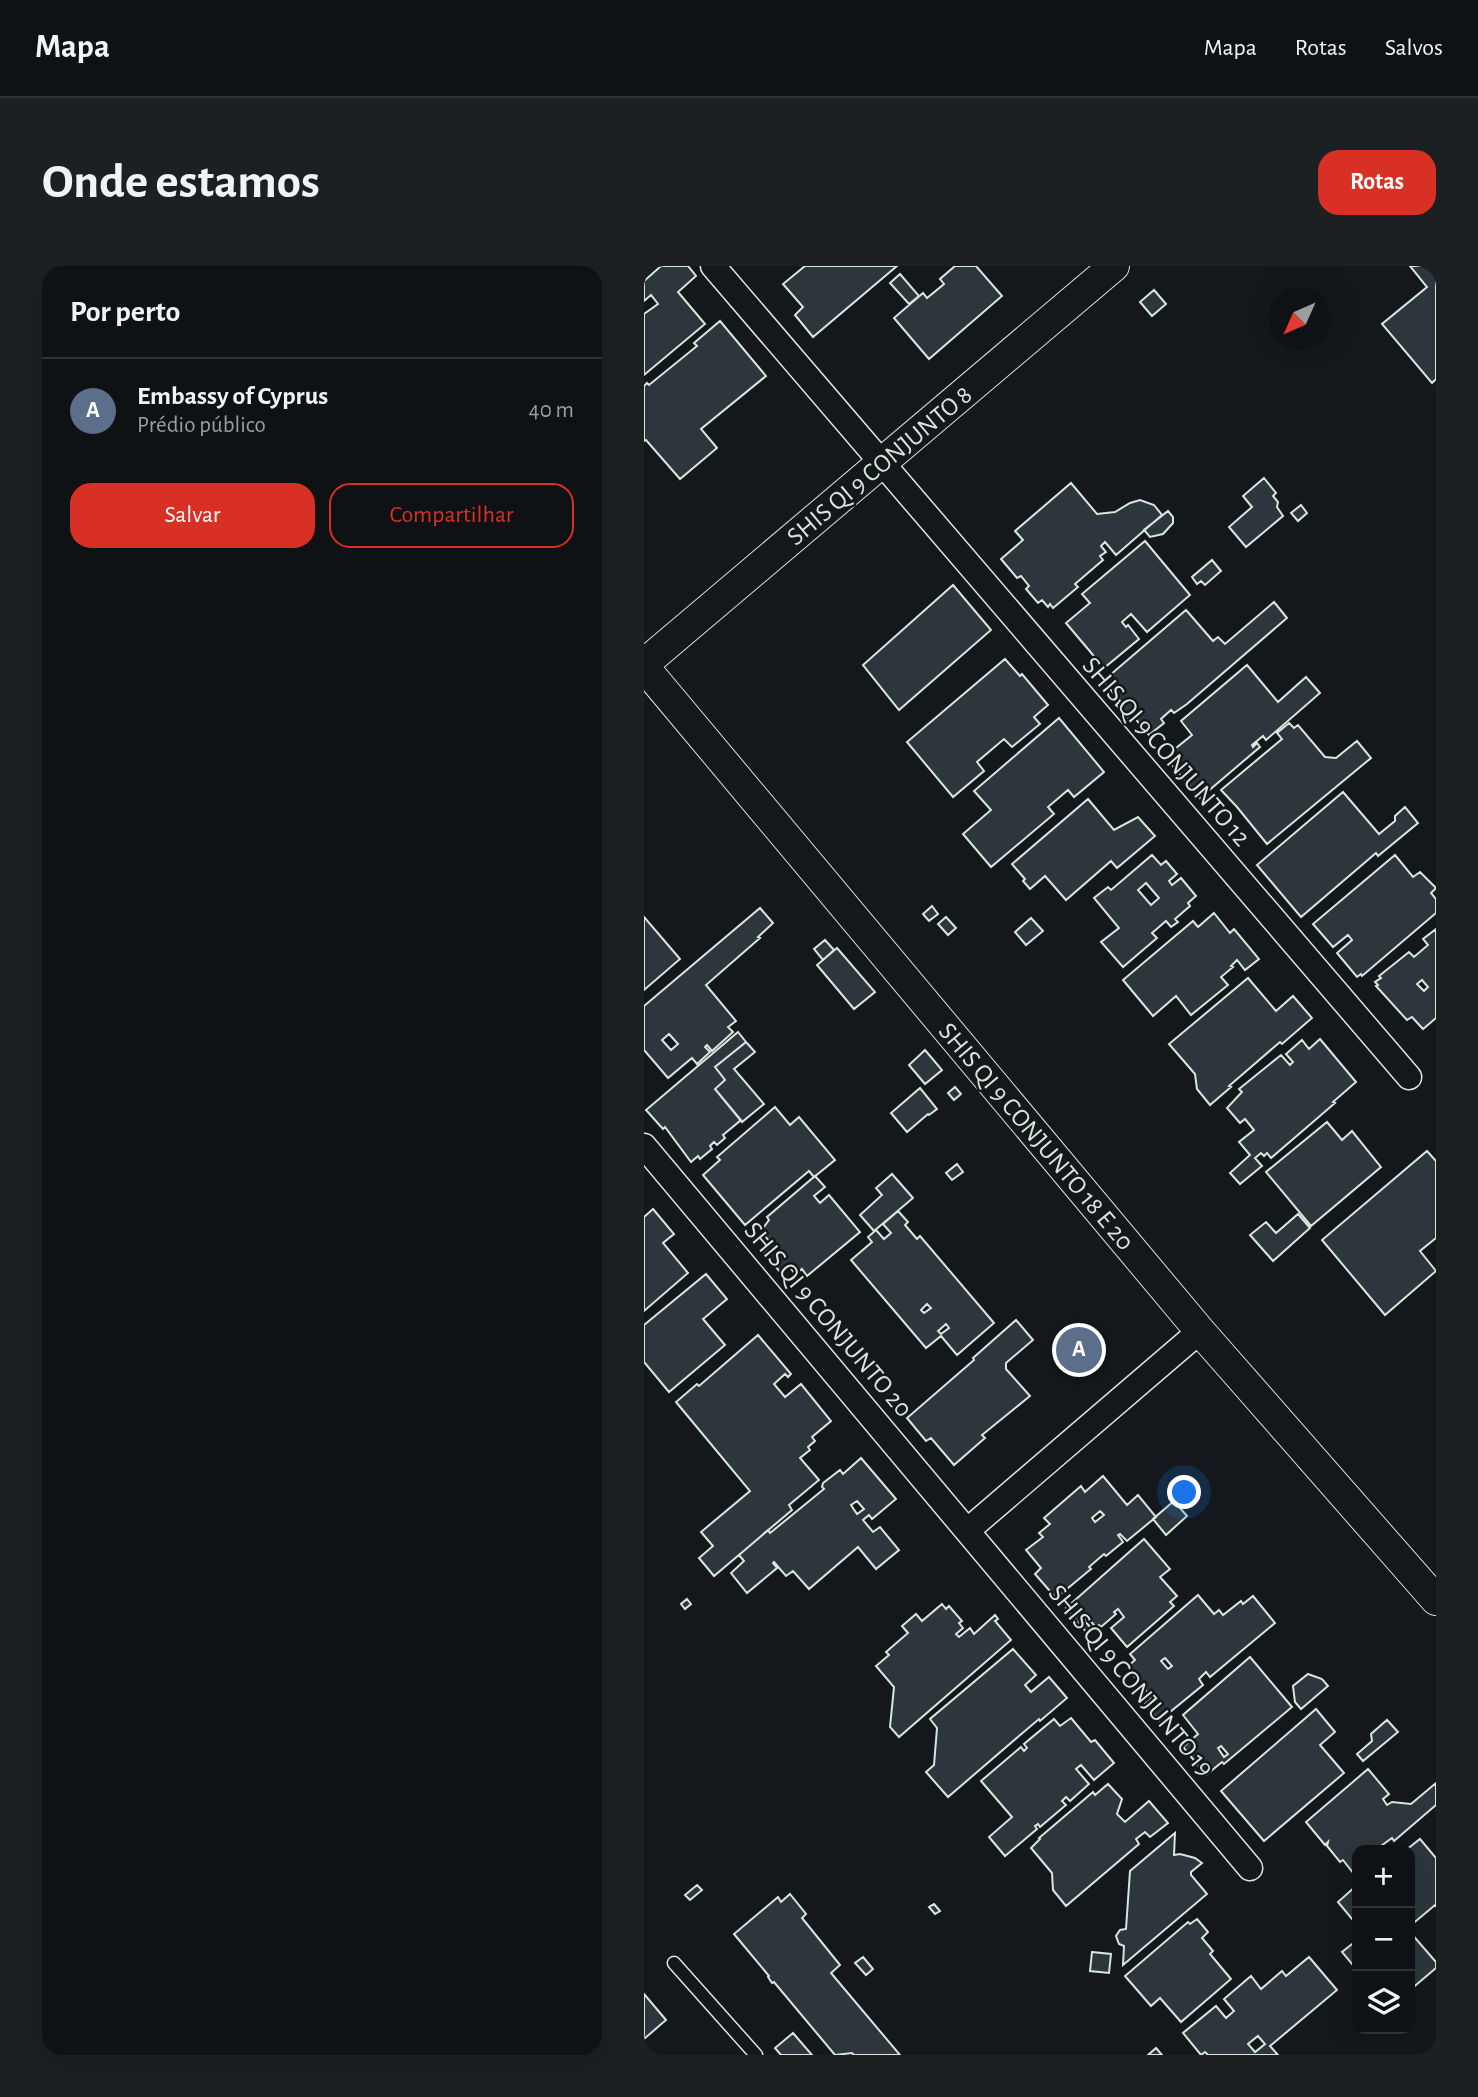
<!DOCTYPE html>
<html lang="pt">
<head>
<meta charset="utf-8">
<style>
  :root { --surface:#0f1215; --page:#1d2022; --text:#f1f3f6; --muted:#9b9ea0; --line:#2f3234; --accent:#d93025 }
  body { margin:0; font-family:"Alegreya Sans",sans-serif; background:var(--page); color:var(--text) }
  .controls { position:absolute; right:21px; bottom:21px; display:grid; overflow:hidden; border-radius:14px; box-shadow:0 7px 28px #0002 }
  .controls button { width:63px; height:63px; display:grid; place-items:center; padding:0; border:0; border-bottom:2px solid var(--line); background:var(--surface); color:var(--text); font:35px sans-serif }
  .compass { position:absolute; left:624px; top:21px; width:63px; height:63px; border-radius:50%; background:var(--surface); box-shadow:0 7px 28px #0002; rotate:225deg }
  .you { position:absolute; left:541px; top:1227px; width:24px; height:24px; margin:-18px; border:5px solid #fff; border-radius:50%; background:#1a73e8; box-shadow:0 0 0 10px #1a73e833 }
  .badge { display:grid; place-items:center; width:46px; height:46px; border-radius:50%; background:var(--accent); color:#fff; font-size:23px; font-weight:700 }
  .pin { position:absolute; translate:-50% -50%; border:4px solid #fff; box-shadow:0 2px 7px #0006 }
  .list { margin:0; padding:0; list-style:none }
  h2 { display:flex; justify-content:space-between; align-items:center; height:91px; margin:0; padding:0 28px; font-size:30px }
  h2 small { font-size:23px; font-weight:400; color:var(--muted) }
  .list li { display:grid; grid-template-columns:46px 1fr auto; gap:21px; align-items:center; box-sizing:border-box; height:105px; padding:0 28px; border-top:2px solid var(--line) }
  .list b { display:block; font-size:26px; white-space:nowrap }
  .list p { margin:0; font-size:23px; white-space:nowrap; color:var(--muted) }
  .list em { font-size:23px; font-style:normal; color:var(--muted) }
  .actions { display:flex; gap:14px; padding:21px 28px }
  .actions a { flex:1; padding:16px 0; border:2px solid var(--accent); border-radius:21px; text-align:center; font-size:24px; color:var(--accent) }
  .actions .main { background:var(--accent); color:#fff }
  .icon { flex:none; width:38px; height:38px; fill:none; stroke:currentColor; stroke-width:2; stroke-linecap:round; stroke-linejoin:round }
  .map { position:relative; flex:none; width:792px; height:1789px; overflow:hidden; border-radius:21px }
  header { display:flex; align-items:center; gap:42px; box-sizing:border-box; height:98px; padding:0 35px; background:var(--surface); border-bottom:2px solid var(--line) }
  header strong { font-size:33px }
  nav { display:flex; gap:38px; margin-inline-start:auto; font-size:24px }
  .intro { display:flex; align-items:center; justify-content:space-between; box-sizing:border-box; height:168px; padding:0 42px }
  h1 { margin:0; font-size:49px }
  .button { padding:18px 32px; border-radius:21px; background:var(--accent); color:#fff; font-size:24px; font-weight:700 }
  main { display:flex; gap:42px; padding:0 42px }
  aside { flex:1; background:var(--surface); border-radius:21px; box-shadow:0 7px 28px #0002 }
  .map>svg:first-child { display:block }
  .building { fill:#2c363c; stroke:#d8e6dc; stroke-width:2; fill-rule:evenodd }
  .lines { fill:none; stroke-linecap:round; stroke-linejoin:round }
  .service-casing { stroke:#d8e6dc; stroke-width:15 }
  .minor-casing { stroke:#d8e6dc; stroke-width:27 }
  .tertiary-casing { stroke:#d8e6dc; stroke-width:32 }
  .service { stroke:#14181c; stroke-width:12 }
  .minor { stroke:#14181c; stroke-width:24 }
  .tertiary { stroke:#14181c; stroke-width:30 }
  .labels { text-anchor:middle; stroke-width:5; stroke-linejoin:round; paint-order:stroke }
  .street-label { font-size:26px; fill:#d8e6dc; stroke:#14181c }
</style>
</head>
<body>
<header>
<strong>Mapa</strong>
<nav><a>Mapa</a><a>Rotas</a><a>Salvos</a></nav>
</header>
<div class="intro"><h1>Onde estamos</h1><a class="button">Rotas</a></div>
<main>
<aside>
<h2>Por perto<small></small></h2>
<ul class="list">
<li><span class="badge" style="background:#5c6f8a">A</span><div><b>Embassy of Cyprus</b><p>Prédio público</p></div><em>40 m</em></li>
</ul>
<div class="actions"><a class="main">Salvar</a><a>Compartilhar</a></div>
</aside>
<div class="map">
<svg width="792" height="1789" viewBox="0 0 792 1789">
  <rect width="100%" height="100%" fill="#14181c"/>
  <!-- building -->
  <path class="building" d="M17,0H44L52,10L34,26L61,58L0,109V48L14,38L7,29L0,35V15Z
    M161,0H253L169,71L151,49L159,41L139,18Z
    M311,0H332L358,30L285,93L250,52L279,27L283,32L300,18L296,13Z
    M766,0H792V113L788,117L738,58L783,21Z
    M256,8L275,30L265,38L246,17Z
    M510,24L522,38L508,50L496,36Z
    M76,55L122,110L57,163L73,182L36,213L2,174L0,175V120L3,117L5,119L53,80L50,77Z
    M620,212L632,227L629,230L634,236L633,241L639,250L602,281L585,261L608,241L599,230Z
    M427,217L453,248L471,246L486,237L496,234L510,239L518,249L472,289L461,276L457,280L462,286L456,290L459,294L431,318L434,321L409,342L406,338L404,341L398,334L394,337L382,323L385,320L377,310L373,312L357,293L379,274L371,265Z
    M657,239L663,247L654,255L647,247Z
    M524,245L529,251V257L519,268L506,271L500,264Z
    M501,275L546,329L503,366L487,348L478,356L482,361L484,359L495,373L460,402L422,357L446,337L438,328Z
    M568,294L577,305L561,319L557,315L553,318L548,311Z
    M309,319L347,364L255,444L219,399Z
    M630,336L643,352L543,438L530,447L527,444L517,453L520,457L505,469L489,450L485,453L472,439L476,435L459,415L542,344L569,375L574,371L581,378Z
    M361,393L376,410L378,408L404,439L390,451L396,458L368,481L360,473L333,496L340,505L309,531L263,476Z
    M603,399L634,436L662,411L676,427L622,474L619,470L608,479L609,481L613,477L616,481L556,532L521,491L548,469L537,455Z
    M415,452L460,506L430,531L424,524L404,541L410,548L347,601L319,568L347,544L330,525Z
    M645,457L650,462L654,459L681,491L692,492L713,475L727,492L623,578L593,541L577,524L638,473L633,467Z
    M699,526L735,568L751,555V550L761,541L774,557L734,590L732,587L657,651L613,599Z
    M444,533L470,564L494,551L511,570L473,602L467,595L422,634L401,610L386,623L379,615L381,613L368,598Z
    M508,589L517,599L522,595L533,608L525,615L528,619L537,612L552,630L544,637L546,640L531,653L534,656L527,661L522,655L508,667L513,672L479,701L457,676L475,662L450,632L464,621L467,624ZM502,617L515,632L507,639L494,624Z
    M751,589L769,611L776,606L792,622L787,627L792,633V647L718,710L717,708L713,711L693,687L708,674L704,669L689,681L669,658Z
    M288,640L294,648L285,655L279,648Z
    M116,642L129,657L114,671L116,672L62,719L92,755L84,761L89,766L68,785L63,779L61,781L66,786L53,798L48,792L24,812L0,784V740ZM25,768L34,778L27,784L18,774Z
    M570,647L586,667L590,663L615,693L601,704L593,694L587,700L589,701L577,711L584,719L547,749L532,730L509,750L479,714L549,655L554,661Z
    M0,651L36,693L0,724Z
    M302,651L312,662L304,669L294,658Z
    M387,652L399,665L382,679L371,666Z
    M792,663V752L779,763L768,751L763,754L732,720L734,719L731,716L737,712L735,710L765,686L770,691L784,679L779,673ZM778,714L784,721L780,725L773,718Z
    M181,674L190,684L179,694L170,683Z
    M193,682L231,726L210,743L173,699Z
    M604,712L632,745L649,730L668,752L638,778L636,776L585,820L587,821L566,839L553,823L551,808L525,778Z
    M94,766L102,776L71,801L81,814L71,823L97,854L79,869L81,872L73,879L70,876L66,880L68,883L56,893L54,890L47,896L21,861L19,863L2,844Z
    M676,773L712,816L689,836L691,837L627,892L623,887L620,890L617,887L611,892L618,900L596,918L586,907L606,889L595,876L610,864L601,853L596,857L583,842L598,826L595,823L637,789L646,799L649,796L642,788L658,774L665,783Z
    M102,776L111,786L90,803L120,838L98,856L71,823L81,814L71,801Z
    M281,784L298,804L281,818L265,799Z
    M311,821L317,828L310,834L304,827Z
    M276,822L293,843L285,849L284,848L263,866L247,847Z
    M131,841L146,859L155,851L191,894L170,911L165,905L101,959L59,909L76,894L73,891Z
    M683,856L698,874L708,865L737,901L667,960L622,906Z
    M783,885L792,895V972L776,985L792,1005L741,1049L678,974Z
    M313,898L319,906L308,914L302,907Z
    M248,908L269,932L230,965L216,949L238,929L232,922Z
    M171,910L181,921L170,930L176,937L185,929L216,966L163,1010L158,1003L151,1008L145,1000L137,1007L120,987L129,980L117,965L125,954L123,951Z
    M9,943L30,968L19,977L44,1007L0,1045V951Z
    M254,945L264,956L261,959L273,973L276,970L350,1057L313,1089L297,1070L282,1082L207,994L228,976L224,971L232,964L240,973L247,967L239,958ZM283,1038L287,1042L280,1047L277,1044ZM302,1058L305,1062L297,1068L294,1065Z
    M654,948L666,962L629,995L606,969L622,956L632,967Z
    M62,1008L83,1033L59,1053L81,1079L25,1126L0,1096V1059Z
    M372,1054L389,1074L362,1097V1103L386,1130L338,1169L341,1172L310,1199L287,1172L282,1175L263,1152L330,1094L329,1092Z
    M114,1069L147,1108L144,1111L141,1108L130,1118L141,1131L157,1118L187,1155L168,1171L171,1175L164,1181L166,1184L156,1192L175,1214L145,1239L148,1244L70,1310L55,1292L69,1280L57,1266L106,1225L32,1136L53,1118L55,1120Z
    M217,1192L252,1233L228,1253L225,1249L219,1254L229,1266L236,1261L255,1284L232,1303L214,1281L165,1323L149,1305L142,1310L130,1296L129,1297L133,1302L103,1327L87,1307L100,1295L95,1289L124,1264L126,1267L180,1223L178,1221L179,1217L196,1204L199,1208ZM213,1235L220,1243L213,1248L207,1239Z
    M459,1210L483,1239L494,1229L512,1251L483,1275L476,1268L474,1269L479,1276L462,1290L460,1288L445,1301L447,1303L412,1332L391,1308L397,1302L382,1284L399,1271L395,1267L406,1258L400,1252L437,1220L441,1226ZM456,1245L460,1249L451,1256L448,1252Z
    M530,1235L543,1250L522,1269L509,1253Z
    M500,1273L526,1303L516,1311L533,1330L526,1336L530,1340L483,1381L467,1362L480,1351L474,1343L470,1346L472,1348L457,1361L455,1359L444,1368L422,1342ZM443,1351L450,1359L447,1362L440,1354Z
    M554,1329L570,1348L575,1344L579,1349L597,1335L599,1338L609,1330L631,1357L566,1411L562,1406L555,1413L559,1419L515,1455L501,1438L508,1432L483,1401L491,1394L486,1388ZM521,1392L528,1400L524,1403L517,1395Z
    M43,1333L47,1338L41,1343L37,1338Z
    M298,1338L302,1343L305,1340L318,1355L315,1357L319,1362L312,1368L315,1371L326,1362L330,1368L351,1349L354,1353L351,1355L367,1374L255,1471L246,1461L250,1421L232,1400L245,1389L242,1386L264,1367L258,1360L272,1348L278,1355Z
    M369,1383L392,1409L381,1419L387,1426L405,1411L423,1432L396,1455L395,1453L375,1470L304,1531L282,1506L290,1499L293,1462L286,1453Z
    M606,1391L648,1441L580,1498L578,1496L562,1509L539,1481L554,1468L539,1449ZM577,1480L584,1488L580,1491L574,1482Z
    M664,1408L678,1413L684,1420L657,1443L651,1436L649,1420Z
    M672,1443L691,1466L676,1479L700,1507L620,1575L577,1525Z
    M427,1452L447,1476L451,1474L470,1497L450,1514L437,1499L432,1503L445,1518L426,1535L422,1531L418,1535L422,1539L396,1561L394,1558L391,1560L393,1563L361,1590L345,1571L368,1551L337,1515L377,1481L380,1485L383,1482L380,1478L410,1453L416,1460Z
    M743,1454L754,1466L719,1495L713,1488L728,1475L727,1468Z
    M724,1503L745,1528L739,1533L743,1539L748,1536L767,1538L792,1517V1539L750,1575L748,1572L737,1580L739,1583L738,1584H713V1605L710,1608L699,1594L696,1596L683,1580L684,1576L681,1579L662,1556Z
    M464,1518L478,1533L473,1548L481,1556L505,1535L524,1557L506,1571L501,1566L492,1573L495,1578L422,1640L409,1624L408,1607L387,1582L396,1573L395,1572L449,1526L451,1529Z
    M531,1567L530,1589L536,1588L551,1592L558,1597L547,1606V1609L563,1628L479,1699L480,1680L475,1678L472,1670L476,1664L482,1663L486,1605Z
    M776,1573L792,1592V1640L791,1639L766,1660V1584H762Z
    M53,1619L58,1624L46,1634L41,1629Z
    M713,1619V1659L694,1636Z
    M146,1628L162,1648L158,1652L196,1699L187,1707L256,1789H210L208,1787L191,1789L130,1716L128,1717L124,1711L125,1710L90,1668L134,1631L137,1636Z
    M290,1638L296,1645L291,1648L285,1641Z
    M553,1653L564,1666L558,1672L569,1685L566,1688L587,1713L537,1756L516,1732L507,1740L481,1710L544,1656L546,1658Z
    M766,1666L792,1696V1702L766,1724Z
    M712,1675L713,1677V1704L698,1686Z
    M448,1686L467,1688L465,1707L446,1705Z
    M219,1691L229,1703L222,1709L211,1697Z
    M665,1691L693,1724L626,1780L634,1789H564L561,1786L557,1789L539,1767L572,1740L582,1752L590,1745L580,1733L607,1710L617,1723L638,1705L642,1710ZM614,1770L621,1778L611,1786L604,1778Z
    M0,1728L22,1754L0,1773Z
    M149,1767L155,1774L168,1789H137L131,1782Z
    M512,1782L518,1789H504Z"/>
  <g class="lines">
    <!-- service casing -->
    <g class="service-casing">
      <path id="service" d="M30,1697L112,1789"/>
    </g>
    <!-- minor casing -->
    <g class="minor-casing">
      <path id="minor" d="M69,0L765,811
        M0,880L606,1602
        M324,1264L556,1065"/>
    </g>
    <!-- tertiary casing -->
    <g class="tertiary-casing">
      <path id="tertiary" d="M0,398L470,0
        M0,401L556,1065L792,1334"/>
    </g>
    <!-- service -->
    <use href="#service" class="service"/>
    <!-- minor -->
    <use href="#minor" class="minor"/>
    <!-- tertiary -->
    <use href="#tertiary" class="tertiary"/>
  </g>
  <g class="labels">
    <!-- street labels -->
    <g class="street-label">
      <text transform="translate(235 199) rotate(-40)" y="9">SHIS QI 9 CONJUNTO 8</text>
      <text transform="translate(523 485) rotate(49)" y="9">SHIS QI 9 CONJUNTO 12</text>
      <text transform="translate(393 870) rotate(50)" y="9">SHIS QI 9 CONJUNTO 18 E 20</text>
      <text transform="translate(185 1053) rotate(50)" y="9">SHIS QI 9 CONJUNTO 20</text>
      <text transform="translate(488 1414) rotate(50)" y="9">SHIS QI 9 CONJUNTO 19</text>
    </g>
  </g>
</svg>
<div class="controls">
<button>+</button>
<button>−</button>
<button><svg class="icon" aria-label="layers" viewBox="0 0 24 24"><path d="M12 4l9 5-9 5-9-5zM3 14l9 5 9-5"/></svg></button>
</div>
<svg class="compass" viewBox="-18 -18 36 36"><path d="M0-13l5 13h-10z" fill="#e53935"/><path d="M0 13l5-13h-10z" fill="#9b9ea0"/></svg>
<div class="you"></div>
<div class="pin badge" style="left:435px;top:1084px;background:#5c6f8a">A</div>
</div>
</main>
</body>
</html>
